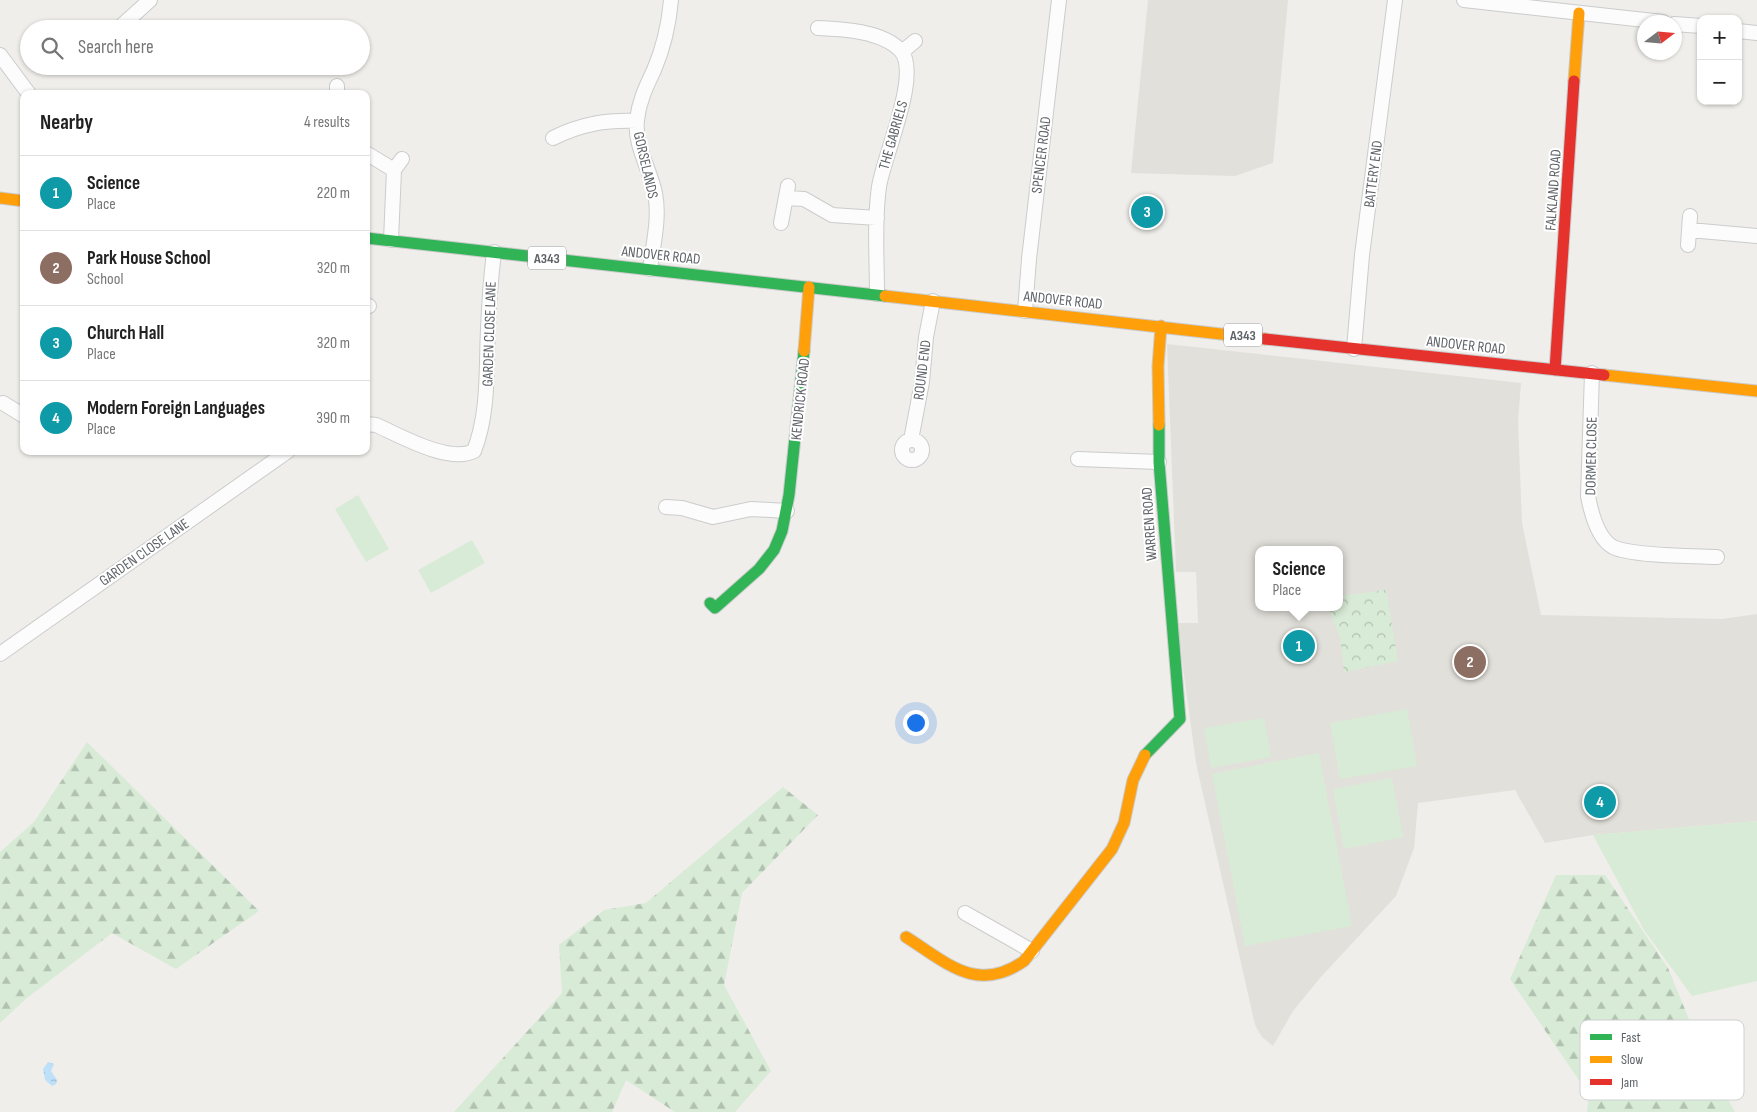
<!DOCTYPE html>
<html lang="en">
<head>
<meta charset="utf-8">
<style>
  :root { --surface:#fff; --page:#f2f2f2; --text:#222; --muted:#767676; --line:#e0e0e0; --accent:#b45309 }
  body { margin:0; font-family:"Sofia Sans Condensed",sans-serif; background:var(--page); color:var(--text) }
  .controls { position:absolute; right:15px; top:15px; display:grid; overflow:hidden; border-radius:10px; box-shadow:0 1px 4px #0004 }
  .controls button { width:45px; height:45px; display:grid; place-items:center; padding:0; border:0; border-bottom:1px solid var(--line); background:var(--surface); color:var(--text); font:25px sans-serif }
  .compass { position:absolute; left:1637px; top:15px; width:45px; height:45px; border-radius:50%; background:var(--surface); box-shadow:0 1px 4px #0004; rotate:74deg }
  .you { position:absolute; left:915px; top:722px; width:18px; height:18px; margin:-12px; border:4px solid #fff; border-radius:50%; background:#1a73e8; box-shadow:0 0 0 8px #1a73e833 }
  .badge { display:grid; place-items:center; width:32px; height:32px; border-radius:50%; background:var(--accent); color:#fff; font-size:16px; font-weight:700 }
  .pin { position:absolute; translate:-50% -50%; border:2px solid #fff; box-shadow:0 1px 5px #0006 }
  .popup { position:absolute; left:1255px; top:546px; width:88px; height:65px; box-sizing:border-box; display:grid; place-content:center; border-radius:10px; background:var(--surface); filter:drop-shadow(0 1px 4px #0005); font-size:16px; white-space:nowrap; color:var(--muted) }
  .popup b { font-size:19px; color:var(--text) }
  .popup::after { content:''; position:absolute; left:50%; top:100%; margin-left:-10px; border:10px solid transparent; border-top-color:var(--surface) }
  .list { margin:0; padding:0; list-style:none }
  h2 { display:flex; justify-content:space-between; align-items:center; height:65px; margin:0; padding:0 20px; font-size:21px }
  h2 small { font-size:16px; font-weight:400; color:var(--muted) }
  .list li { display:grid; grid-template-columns:32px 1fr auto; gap:15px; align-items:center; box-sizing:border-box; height:75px; padding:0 20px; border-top:1px solid var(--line) }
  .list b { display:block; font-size:19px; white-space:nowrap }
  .list p { margin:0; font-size:16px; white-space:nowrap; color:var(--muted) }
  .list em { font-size:16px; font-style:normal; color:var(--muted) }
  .icon { flex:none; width:28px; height:28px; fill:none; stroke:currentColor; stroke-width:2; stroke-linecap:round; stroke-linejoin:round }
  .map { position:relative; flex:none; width:1757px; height:1112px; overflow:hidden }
  .search { position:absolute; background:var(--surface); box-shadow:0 1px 4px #0004; left:20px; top:20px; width:350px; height:55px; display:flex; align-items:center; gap:12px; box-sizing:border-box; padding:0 18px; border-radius:28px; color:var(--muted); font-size:19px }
  .panel { position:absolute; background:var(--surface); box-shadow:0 1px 4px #0004; left:20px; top:90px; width:350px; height:365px; border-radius:10px }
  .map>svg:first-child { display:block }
  .education { fill:#e2e0da; fill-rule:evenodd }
  .grass { fill:#d8ebd6 }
  .forest { fill:url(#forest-firs) }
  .park { fill:url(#park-crowns) }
  .water { fill:url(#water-ripples) }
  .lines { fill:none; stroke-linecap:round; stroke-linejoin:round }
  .street-casing { stroke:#cbcccc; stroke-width:16 }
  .fast-casing { stroke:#cacacb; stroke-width:13 }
  .slow-casing { stroke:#cacacb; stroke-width:13 }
  .jam-casing { stroke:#cacacb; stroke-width:13 }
  .street { stroke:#fdfcfc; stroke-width:14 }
  .fast { stroke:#30b455; stroke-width:11 }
  .slow { stroke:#ff9f0a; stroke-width:11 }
  .jam { stroke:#e5322d; stroke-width:11 }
  .labels { text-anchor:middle; stroke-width:4; stroke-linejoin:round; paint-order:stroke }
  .shield { fill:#fff; stroke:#8f9295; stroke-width:1 }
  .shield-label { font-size:14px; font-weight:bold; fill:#5f6368 }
  .street-label { font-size:15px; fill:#5f6368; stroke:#fff }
  .key { fill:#fff; stroke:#cfd0d2; stroke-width:1 }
  .key-label { font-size:14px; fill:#5f6368 }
</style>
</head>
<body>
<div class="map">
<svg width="1757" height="1112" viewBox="0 0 1757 1112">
  <defs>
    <pattern id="forest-firs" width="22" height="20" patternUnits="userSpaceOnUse" patternTransform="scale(1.25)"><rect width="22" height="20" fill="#d8ebd6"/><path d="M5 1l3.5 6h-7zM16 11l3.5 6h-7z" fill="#b2c2b1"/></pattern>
    <pattern id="park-crowns" width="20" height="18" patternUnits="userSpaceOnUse" patternTransform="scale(1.25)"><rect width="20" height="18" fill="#d8ebd6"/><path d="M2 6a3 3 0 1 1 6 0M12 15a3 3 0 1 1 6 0" fill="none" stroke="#b2c2b1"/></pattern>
    <pattern id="water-ripples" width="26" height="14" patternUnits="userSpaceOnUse" patternTransform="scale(1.25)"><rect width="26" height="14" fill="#bfe0f9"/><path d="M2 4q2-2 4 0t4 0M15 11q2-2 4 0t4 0" fill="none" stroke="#9eb9cd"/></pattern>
  </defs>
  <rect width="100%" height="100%" fill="#efeeea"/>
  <!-- education -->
  <path class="education" d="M1148,0H1288L1273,163L1235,176L1131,173Z
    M1167,344L1521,383L1518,421L1522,523L1541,615L1722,619L1757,614V821L1593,835L1545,843L1515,790L1418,803L1414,848L1396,896L1320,978L1293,1011L1273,1046L1262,1037L1255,1025L1196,763L1177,623H1198L1196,572H1176ZM1259,550H1339V607H1259Z"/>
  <!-- grass -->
  <path class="grass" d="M358,495L389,549L366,562L335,509Z
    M472,540L485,563L431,593L418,570Z
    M1407,709L1417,766L1340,779L1330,723Z
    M1264,718L1271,757L1211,768L1204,728Z
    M1319,753L1352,926L1245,946L1212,774Z
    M1392,778L1403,837L1344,849L1333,789Z
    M1757,821V981L1692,996L1644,930L1593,835Z"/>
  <!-- forest -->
  <path class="forest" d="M87,742L259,911L176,969L112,933L27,998L0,1023V852L34,822Z
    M783,787L818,815L742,893L724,985L771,1071L735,1112H675L626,1080L612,1112H454L562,993L559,945L604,910L646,903Z
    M1556,875H1605L1668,968L1704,1056L1735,1112H1587L1589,1095L1510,979Z"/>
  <!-- park -->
  <path class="park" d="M1386,590L1398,661L1344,672L1340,637L1328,607H1339V596Z"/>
  <!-- water -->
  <path class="water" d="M48,1062L54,1064L51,1071L57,1080L56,1084L52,1086L45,1080L43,1069Z"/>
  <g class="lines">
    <!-- street casing -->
    <g class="street-casing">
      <path id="street" d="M1464,0L1663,22
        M1674,24L1701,26
        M818,28C843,29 883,31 901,51C921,74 883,158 879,187C874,222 877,259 877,294
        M118,29L150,0
        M1738,31L1757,33
        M902,52L915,41
        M0,55L29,94
        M337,86V94
        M553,138C581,124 605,120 637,121
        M366,153L394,170L391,240
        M394,170L402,159
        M787,198L804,199L832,215L877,218
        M781,223L788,186
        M1690,230L1757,236
        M1688,245L1690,216
        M650,269C653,245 660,218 655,193C650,169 634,145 637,120C639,101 646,87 654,70C663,49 669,23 671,0
        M366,306H369
        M1025,311L1029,259L1059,0
        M1354,349L1362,255L1395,0
        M1592,373L1588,496C1591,512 1597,538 1613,547C1630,556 1694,556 1717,557
        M3,403L24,416
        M366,424L376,425C399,435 449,464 474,451C489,413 486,370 488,329C489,303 491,277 494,252
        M902 450a10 10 0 1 1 20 0a10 10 0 1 1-20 0Z
        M911,440L922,382L926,337L933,301
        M1078,459L1159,462
        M666,507L682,508L713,517L751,509L787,511
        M0,654L288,451
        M965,913L1032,951"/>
    </g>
    <!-- fast casing -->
    <g class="fast-casing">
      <path id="fast" d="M366,238L885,296
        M710,603L715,608L759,569L774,550L782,531L789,495L804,351
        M1145,755L1180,719L1159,462V425"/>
    </g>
    <!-- slow casing -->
    <g class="slow-casing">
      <path id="slow" d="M1574,81L1579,13
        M0,198L24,201
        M885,296L1265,339
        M804,351L809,287
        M1604,375L1757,391
        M1159,425L1158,366L1161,326
        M906,937C947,963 977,994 1024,961L1112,849L1124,823L1133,780L1145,755"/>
    </g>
    <!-- jam casing -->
    <g class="jam-casing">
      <path id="jam" d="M1265,339L1604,375
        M1555,370L1574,81"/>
    </g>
    <!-- street -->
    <use href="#street" class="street"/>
    <!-- fast -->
    <use href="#fast" class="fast"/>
    <!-- slow -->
    <use href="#slow" class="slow"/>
    <!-- jam -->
    <use href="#jam" class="jam"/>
  </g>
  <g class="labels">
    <!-- shield labels -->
    <g class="shield">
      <rect x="528" y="246.5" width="38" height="23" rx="4"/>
      <rect x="1224" y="323.5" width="38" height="23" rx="4"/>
    </g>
    <g class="shield-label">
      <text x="547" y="263">A343</text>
      <text x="1243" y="340">A343</text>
    </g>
    <!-- street labels -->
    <g class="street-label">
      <text transform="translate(893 135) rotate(-74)" y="5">THE GABRIELS</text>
      <text transform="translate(1041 155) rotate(-83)" y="5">SPENCER ROAD</text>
      <text transform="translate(646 165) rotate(77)" y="5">GORSELANDS</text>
      <text transform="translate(1373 174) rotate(-83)" y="5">BATTERY END</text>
      <text transform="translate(1553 190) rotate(-86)" y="5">FALKLAND ROAD</text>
      <text transform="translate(661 255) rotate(6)" y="5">ANDOVER ROAD</text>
      <text transform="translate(1063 300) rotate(6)" y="5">ANDOVER ROAD</text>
      <text transform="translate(489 334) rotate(-88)" y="5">GARDEN CLOSE LANE</text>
      <text transform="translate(1466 345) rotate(6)" y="5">ANDOVER ROAD</text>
      <text transform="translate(922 370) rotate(-83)" y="5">ROUND END</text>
      <text transform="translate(800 399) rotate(-84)" y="5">KENDRICK ROAD</text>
      <text transform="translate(1591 456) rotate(-89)" y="5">DORMER CLOSE</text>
      <text transform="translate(1149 524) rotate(-94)" y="5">WARREN ROAD</text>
      <text transform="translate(144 552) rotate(-35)" y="5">GARDEN CLOSE LANE</text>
    </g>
  </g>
  <!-- legend -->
  <rect x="1580" y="1020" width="164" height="80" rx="8" class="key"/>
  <rect x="1590" y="1034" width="22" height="6" fill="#30b455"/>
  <rect x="1590" y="1056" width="22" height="7" fill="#ff9f0a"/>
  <rect x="1590" y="1079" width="22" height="6" fill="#e5322d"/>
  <g class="key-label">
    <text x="1621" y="1042">Fast</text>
    <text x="1621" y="1064">Slow</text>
    <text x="1621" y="1087">Jam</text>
  </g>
</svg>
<div class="controls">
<button>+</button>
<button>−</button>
</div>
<svg class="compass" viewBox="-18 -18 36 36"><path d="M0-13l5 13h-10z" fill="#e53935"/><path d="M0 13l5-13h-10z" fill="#767676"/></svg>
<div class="you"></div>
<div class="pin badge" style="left:1299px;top:646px;background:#0f9aa8">1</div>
<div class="popup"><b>Science</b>Place</div>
<div class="pin badge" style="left:1470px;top:662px;background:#8d6e63">2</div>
<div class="pin badge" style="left:1147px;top:212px;background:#0f9aa8">3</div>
<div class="pin badge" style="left:1600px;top:802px;background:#0f9aa8">4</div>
<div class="search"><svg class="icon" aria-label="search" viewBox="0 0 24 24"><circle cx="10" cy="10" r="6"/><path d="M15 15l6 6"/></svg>Search here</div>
<section class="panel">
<h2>Nearby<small>4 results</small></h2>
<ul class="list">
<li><span class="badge" style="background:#0f9aa8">1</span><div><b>Science</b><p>Place</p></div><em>220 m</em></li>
<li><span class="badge" style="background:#8d6e63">2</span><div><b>Park House School</b><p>School</p></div><em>320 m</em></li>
<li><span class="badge" style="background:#0f9aa8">3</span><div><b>Church Hall</b><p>Place</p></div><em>320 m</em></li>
<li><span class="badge" style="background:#0f9aa8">4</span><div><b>Modern Foreign Languages</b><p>Place</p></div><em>390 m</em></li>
</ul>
</section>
</div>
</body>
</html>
